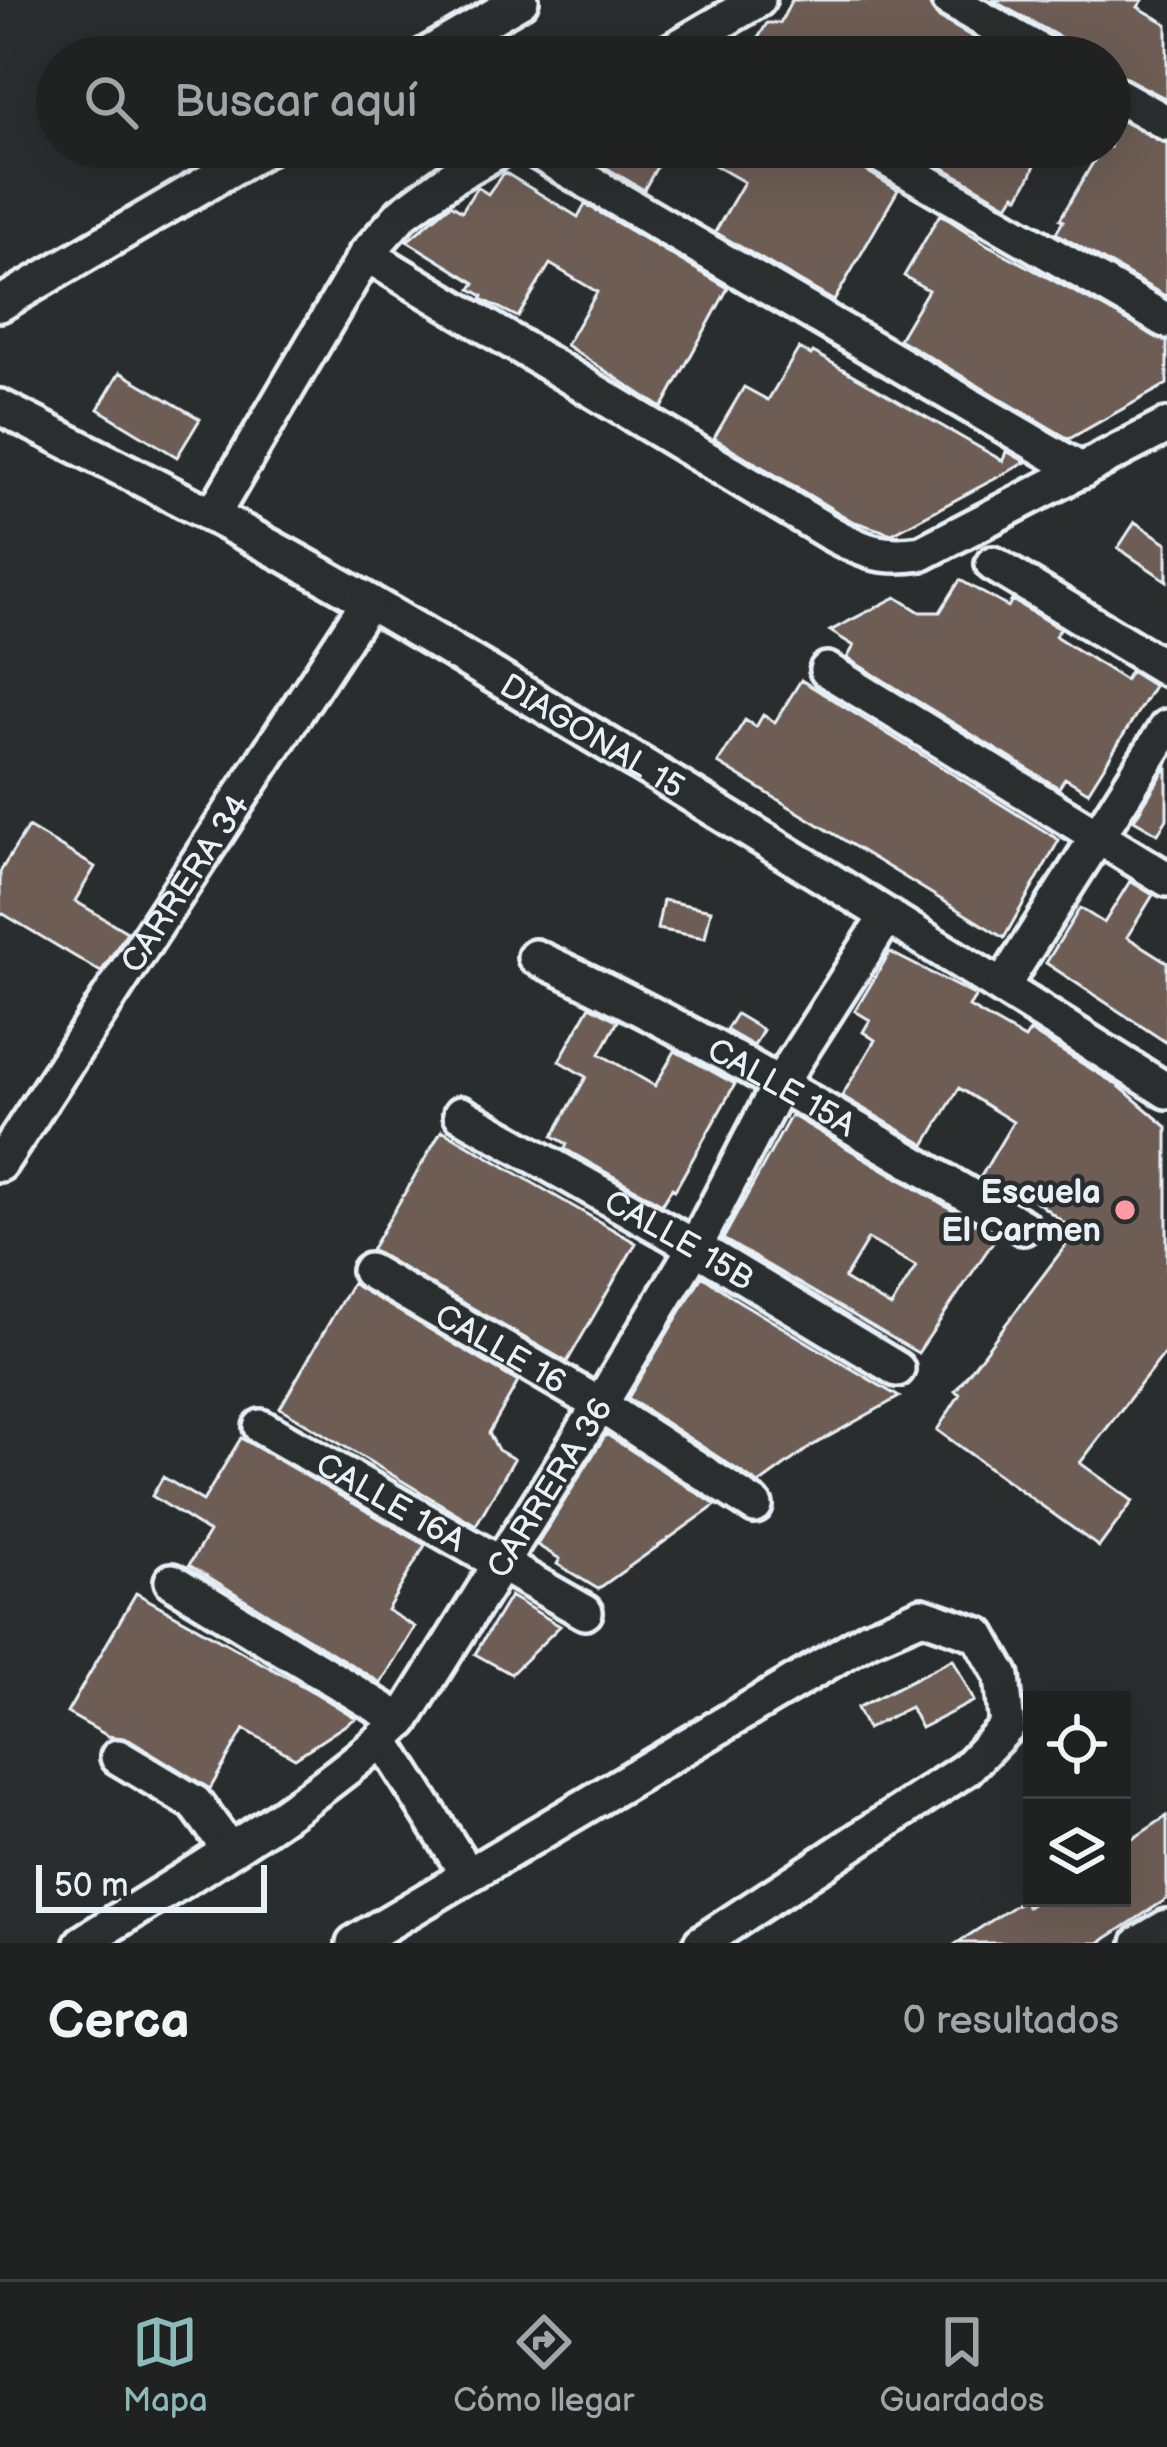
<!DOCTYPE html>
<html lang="es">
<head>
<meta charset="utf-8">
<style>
  :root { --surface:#202222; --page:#2d2f2f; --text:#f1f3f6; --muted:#a2a4a5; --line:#3d3f40; --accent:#8bbbb9 }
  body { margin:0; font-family:"Balsamiq Sans",sans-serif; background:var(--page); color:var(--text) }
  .controls { position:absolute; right:36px; bottom:36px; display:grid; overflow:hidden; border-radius:0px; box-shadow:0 12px 48px #0002 }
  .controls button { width:108px; height:108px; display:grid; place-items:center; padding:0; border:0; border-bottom:3px solid var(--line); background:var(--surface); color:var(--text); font:60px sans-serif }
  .scale { position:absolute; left:36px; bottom:30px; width:231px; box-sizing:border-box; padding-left:12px; border:6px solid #e8f1f8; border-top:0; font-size:33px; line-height:42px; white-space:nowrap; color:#e8f1f8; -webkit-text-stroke:9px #2a2d2e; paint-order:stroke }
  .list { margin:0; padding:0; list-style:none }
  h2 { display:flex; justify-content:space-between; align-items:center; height:156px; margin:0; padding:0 48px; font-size:51px }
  h2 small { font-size:39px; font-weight:400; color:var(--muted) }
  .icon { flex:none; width:66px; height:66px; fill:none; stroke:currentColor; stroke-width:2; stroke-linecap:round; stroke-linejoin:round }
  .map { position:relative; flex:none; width:1167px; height:1943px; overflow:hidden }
  .search { position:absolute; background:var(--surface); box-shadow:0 12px 48px #0002; left:36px; right:36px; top:36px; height:132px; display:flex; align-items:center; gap:30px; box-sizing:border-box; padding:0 42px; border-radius:66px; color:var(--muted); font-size:45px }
  .sheet { height:336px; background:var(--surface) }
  nav { display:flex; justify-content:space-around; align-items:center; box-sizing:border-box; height:168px; border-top:3px solid var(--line); background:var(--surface); font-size:33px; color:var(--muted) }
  nav a { display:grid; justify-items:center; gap:6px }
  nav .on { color:var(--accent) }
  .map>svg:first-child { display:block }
  .building { fill:#6d5d54; stroke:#e8f1f8; stroke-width:3; fill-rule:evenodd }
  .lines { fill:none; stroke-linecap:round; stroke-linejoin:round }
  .minor-casing { stroke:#e8f1f8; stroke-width:42 }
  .minor { stroke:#2a2d2e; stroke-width:33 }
  .poi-dot { fill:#ff9aa2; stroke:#2a2d2e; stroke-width:4.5 }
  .labels { text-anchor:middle; stroke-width:9; stroke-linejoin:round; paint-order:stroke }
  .street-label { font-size:33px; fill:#e8f1f8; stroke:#2a2d2e }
  .poi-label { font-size:33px; font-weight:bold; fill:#e8f1f8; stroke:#2a2d2e; text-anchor:end }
</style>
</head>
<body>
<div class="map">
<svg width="1167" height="1943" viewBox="0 0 1167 1943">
  <rect width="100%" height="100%" fill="#2a2d2e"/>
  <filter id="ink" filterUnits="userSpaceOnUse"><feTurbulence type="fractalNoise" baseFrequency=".00833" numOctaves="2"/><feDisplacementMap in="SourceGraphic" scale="24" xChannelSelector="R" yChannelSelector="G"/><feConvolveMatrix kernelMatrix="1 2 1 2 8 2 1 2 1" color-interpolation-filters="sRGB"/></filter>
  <g filter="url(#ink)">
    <!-- building -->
    <path class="building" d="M792,0H928L939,18L1001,53L998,57H747L767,23H780Z
      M992,0H1143L1138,7L1167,24V99L1110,70V57H1096Z
      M1110,115L1167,144V297L1056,233L1063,221L1060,219L1102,147H1110Z
      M571,147H668L644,190Z
      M683,147H845L855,164L898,190L834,301L715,232L744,182Z
      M908,147H1042L1031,175L1019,197L1015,194L1008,205Z
      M504,172L578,217L585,204L728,288L662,408L566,345L597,292L550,264L518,317L482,299L483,296L471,289L475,283L407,241L451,204L462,211L477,187L488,194Z
      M940,214L986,244L1167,342V384L1069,439L899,339L928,290L904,276Z
      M799,348L811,355L813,352L1003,461L1006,451L1026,462L892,534L852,521L714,438L744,387L768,400Z
      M120,372L200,419L177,457L98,409Z
      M1135,522L1167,543V581L1118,548Z
      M960,580L1008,607L1012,600L1060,629L1055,636L1125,680L1130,671L1154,686L1088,792L1065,778L1059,788L847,658L854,646L830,631L896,597L920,612H940Z
      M801,680L1059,840L1004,938L718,763L745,720L756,727L763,715L775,722Z
      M1167,766V819L1158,834L1134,820Z
      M28,827L95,867L75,901L127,932L101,972L0,912V872Z
      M1130,881L1153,895L1127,937L1167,962V1043L1046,963L1080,908L1104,923Z
      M663,900L711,910L705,938L657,929Z
      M890,952L976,996L969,1007L1025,1039L1030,1031L1057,1048L1119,1086L1167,1127V1350L1080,1463L1133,1501L1099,1547L937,1430L960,1394L955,1391L1076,1232L1024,1192L1019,1200L980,1178L1013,1122L959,1088L925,1145L842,1096L875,1040L863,1032L870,1020L855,1011Z
      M590,1006L618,1021L600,1054L655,1086L675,1051L735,1084L675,1190L672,1188L662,1204L565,1149L567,1144L553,1136L586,1077L559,1061Z
      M736,1014L763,1030L754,1046L726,1030Z
      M791,1115L997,1236L918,1353L723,1239ZM868,1239L916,1266L891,1307L844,1279Z
      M442,1130L636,1243L567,1362L371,1250Z
      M702,1276L737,1300L899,1397L810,1447L759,1484L628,1398Z
      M352,1283L518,1382L489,1433L498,1450L514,1459L476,1525L280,1408Z
      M606,1434L716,1505L598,1589L557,1564L560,1559L537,1545Z
      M241,1438L425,1545L387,1610L415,1627L381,1683L189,1565L209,1532L152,1496L163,1477L203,1501Z
      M136,1593L317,1694L356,1718L295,1758L244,1729L210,1789L129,1739L108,1736L67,1713Z
      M510,1596L560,1626L511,1674L475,1654Z
      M953,1659L974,1701L921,1728L910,1707L867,1729L857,1708Z
      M1167,1816V1899L1099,1943H957L1023,1900L1027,1907L1041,1898H1122V1846Z"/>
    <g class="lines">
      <!-- minor casing -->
      <g class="minor-casing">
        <g id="minor">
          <path d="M949,0L1050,57"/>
          <path d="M423,57L521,0"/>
          <path d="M661,57L758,0"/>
          <path d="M1110,91L1167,123"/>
          <path d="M529,147L1082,471"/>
          <path d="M866,147L1167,321"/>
          <path d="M366,254L830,533C865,552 882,559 922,553L1167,426"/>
          <path d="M0,304L268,147"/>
          <path id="s1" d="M0,407C124,470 249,532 369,602C638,759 903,925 1167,1091"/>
          <path d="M212,516L366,254L402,214L454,176L505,147"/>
          <path d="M993,564L1167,669"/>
          <path d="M827,670L1167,879"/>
          <path id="s2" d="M535,957C704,1034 863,1134 1023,1227"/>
          <path d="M1002,987L1167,727"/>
          <path id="s3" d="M461,1114L695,1247L897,1369"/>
          <path id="s4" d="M0,1164L368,602"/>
          <path id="s5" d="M369,1271L600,1405L755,1506"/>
          <path id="s6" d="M261,1427L585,1612"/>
          <path d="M172,1581L402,1721"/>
          <path d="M382,1739L468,1875"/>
          <path d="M118,1757L195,1803L229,1849"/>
          <path id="s7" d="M82,1943C191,1874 307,1809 402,1721L600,1405L695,1247L779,1085L887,916"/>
          <path d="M354,1943L869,1638L922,1615L979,1635L1002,1676L1007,1727L966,1769L701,1943"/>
          <path d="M1140,1943L1167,1927"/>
        </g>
      </g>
      <!-- minor -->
      <use href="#minor" class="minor"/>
    </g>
  </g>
  <!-- markers -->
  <circle class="poi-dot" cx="1125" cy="1210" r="12"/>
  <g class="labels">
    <!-- street labels -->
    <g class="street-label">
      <text dy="12" stroke="none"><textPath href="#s1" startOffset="678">DIAGONAL 15</textPath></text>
      <text dy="12" stroke="none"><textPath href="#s4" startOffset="336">CARRERA 34</textPath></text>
      <text dy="12" stroke="none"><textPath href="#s2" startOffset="279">CALLE 15A</textPath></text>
      <text dy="12" stroke="none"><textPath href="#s3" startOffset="252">CALLE 15B</textPath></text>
      <text dy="12" stroke="none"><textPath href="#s5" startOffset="153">CALLE 16</textPath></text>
      <text dy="12" stroke="none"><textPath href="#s7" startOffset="666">CARRERA 36</textPath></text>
      <text dy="12" stroke="none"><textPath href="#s6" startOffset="150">CALLE 16A</textPath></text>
    </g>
    <!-- poi labels -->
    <g class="poi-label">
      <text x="1101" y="1203">Escuela<tspan x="1101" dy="38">El Carmen</tspan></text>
    </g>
  </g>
</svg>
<div class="controls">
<button><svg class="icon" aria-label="locate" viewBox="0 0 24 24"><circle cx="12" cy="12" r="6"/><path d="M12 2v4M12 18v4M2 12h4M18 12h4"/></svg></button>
<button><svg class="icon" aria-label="layers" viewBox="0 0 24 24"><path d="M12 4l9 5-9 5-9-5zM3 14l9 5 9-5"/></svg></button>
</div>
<div class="scale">50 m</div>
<div class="search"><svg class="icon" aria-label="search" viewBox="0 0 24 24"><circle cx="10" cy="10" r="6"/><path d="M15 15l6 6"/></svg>Buscar aquí</div>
</div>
<section class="sheet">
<h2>Cerca<small>0 resultados</small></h2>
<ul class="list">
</ul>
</section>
<nav>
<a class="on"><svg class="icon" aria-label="map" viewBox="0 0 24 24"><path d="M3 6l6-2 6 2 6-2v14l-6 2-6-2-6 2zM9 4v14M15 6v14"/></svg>Mapa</a>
<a><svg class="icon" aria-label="directions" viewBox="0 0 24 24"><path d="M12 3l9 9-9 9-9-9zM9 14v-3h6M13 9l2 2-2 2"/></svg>Cómo llegar</a>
<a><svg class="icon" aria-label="saved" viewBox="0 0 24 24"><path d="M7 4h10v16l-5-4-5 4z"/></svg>Guardados</a>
</nav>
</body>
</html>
